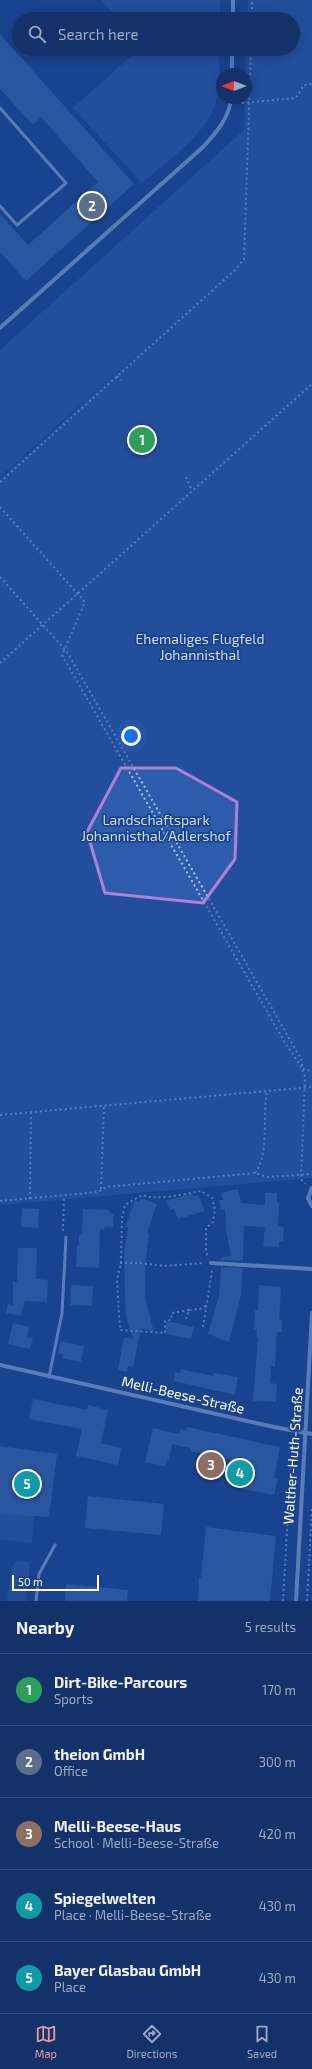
<!DOCTYPE html>
<html lang="en">
<head>
<meta charset="utf-8">
<style>
  :root { --surface:#14326a; --page:#213e72; --text:#f1f3f6; --muted:#9daac1; --line:#334d7e; --accent:#e69b98 }
  body { margin:0; font-family:"Exo 2",sans-serif; background:var(--page); color:var(--text) }
  .compass { position:absolute; left:216px; top:68px; width:36px; height:36px; border-radius:50%; background:var(--surface); box-shadow:0 2px 10px #0003; rotate:270deg }
  .scale { position:absolute; left:12px; bottom:10px; width:87px; box-sizing:border-box; padding-left:4px; border:2px solid #fff; border-top:0; font-size:11px; line-height:14px; white-space:nowrap; color:#fff; -webkit-text-stroke:3px #1a438e; paint-order:stroke }
  .you { position:absolute; left:131px; top:736px; width:14px; height:14px; margin:-10px; border:3px solid #fff; border-radius:50%; background:#1a73e8; box-shadow:0 0 0 6px #1a73e833 }
  .badge { display:grid; place-items:center; width:26px; height:26px; border-radius:50%; background:var(--accent); color:#fff; font-size:13px; font-weight:700 }
  .pin { position:absolute; translate:-50% -50%; border:2px solid #fff; box-shadow:0 1px 4px #0006 }
  .list { margin:0; padding:0; list-style:none }
  h2 { display:flex; justify-content:space-between; align-items:center; height:52px; margin:0; padding:0 16px; font-size:17px }
  h2 small { font-size:13px; font-weight:400; color:var(--muted) }
  .list li { display:grid; grid-template-columns:26px 1fr auto; gap:12px; align-items:center; box-sizing:border-box; height:72px; padding:0 16px; border-top:1px solid var(--line) }
  .list b { display:block; font-size:15px; white-space:nowrap }
  .list p { margin:0; font-size:13px; white-space:nowrap; color:var(--muted) }
  .list em { font-size:13px; font-style:normal; color:var(--muted) }
  .icon { flex:none; width:22px; height:22px; fill:none; stroke:currentColor; stroke-width:2; stroke-linecap:round; stroke-linejoin:round }
  .map { position:relative; flex:none; width:312px; height:1601px; overflow:hidden }
  .search { position:absolute; background:var(--surface); box-shadow:0 2px 10px #0003; left:12px; right:12px; top:12px; height:44px; display:flex; align-items:center; gap:10px; box-sizing:border-box; padding:0 14px; border-radius:22px; color:var(--muted); font-size:15px }
  .sheet { height:412px; background:var(--surface) }
  nav { display:flex; justify-content:space-around; align-items:center; box-sizing:border-box; height:56px; border-top:1px solid var(--line); background:var(--surface); font-size:11px; color:var(--muted) }
  nav a { display:grid; justify-items:center; gap:2px }
  nav .on { color:var(--accent) }
  .map>svg:first-child { display:block }
  .green { fill:#2d5cac }
  .building { fill:#3e6ab4 }
  .lines { fill:none; stroke-linecap:round; stroke-linejoin:round }
  .path { stroke:#a7c1ee; stroke-width:2; stroke-dasharray:2 3; stroke-linecap:butt }
  .lane { stroke:#a7c1ee; stroke-width:3 }
  .street { stroke:#a7c1ee; stroke-width:4 }
  .marked { fill:none; stroke:#b080d9; stroke-width:3; stroke-linejoin:round }
  .labels { text-anchor:middle; stroke-width:3.5; stroke-linejoin:round; paint-order:stroke }
  .park-label { font-size:14px; fill:#cddefa; stroke:#1a438e }
  .street-label { font-size:14px; fill:#fff; stroke:#1a438e }
</style>
</head>
<body>
<div class="map">
<svg width="312" height="1601" viewBox="0 0 312 1601">
  <rect width="100%" height="100%" fill="#1a438e"/>
  <!-- green -->
  <path class="green" d="M101,0H220V19H118Z
    M248,0H312V1178L0,1205V479L173,322L0,477V350L244,130L246,49H293V19H247Z
    M139,49H219C219,66 221,85 216,102C207,134 166,162 142,183L73,108Z
    M0,1513L34,1516L32,1543L0,1539Z
    M18,1561L30,1562L26,1601H7L12,1566Z"/>
  <!-- building -->
  <path class="building" d="M0,34L134,184L26,281L0,252V214L28,245L98,182L41,117L33,125L0,89Z
    M238,1189L241,1203L265,1205V1193H277V1203H279L278,1226L284,1227L283,1241H279V1247L263,1246L265,1227L244,1226L243,1261L221,1260V1258L231,1255L226,1231L225,1209L221,1210L219,1200H223L221,1193Z
    M192,1193L194,1197L198,1195L205,1211L178,1219L174,1209L170,1210L166,1201Z
    M141,1198L157,1204L147,1233H149L145,1265V1298L154,1332L141,1328L133,1367L128,1366L127,1372L118,1370L124,1337L133,1339L126,1316L125,1298L124,1253L128,1227H125L135,1200L139,1202Z
    M22,1208L39,1209L38,1228L21,1227Z
    M83,1209L109,1210V1213L114,1214L113,1227L105,1226L104,1230L100,1229L99,1268L76,1267L77,1245H79V1235H82Z
    M18,1248H37L36,1279L48,1280L47,1302L25,1301L21,1316L6,1313L8,1304L13,1305V1282H17Z
    M221,1267L243,1268L241,1295L229,1342L208,1334L219,1296Z
    M71,1285L93,1286L92,1306L70,1305Z
    M259,1285L281,1287L279,1320H282V1332H277L275,1366H271L270,1383L277,1384L276,1402L253,1401L258,1337H256L257,1329H254L255,1310L258,1311Z
    M166,1321L194,1327L191,1339L166,1334Z
    M13,1323L29,1327L27,1337L33,1338L30,1349L8,1344Z
    M61,1341L84,1346L81,1362L62,1358L63,1354L58,1353Z
    M181,1369L213,1376V1373L220,1374L238,1377L235,1395L174,1381L175,1372L180,1373Z
    M33,1399L87,1410L88,1405L108,1410L101,1443L121,1448L118,1465L76,1456L82,1429L29,1419Z
    M187,1427L280,1447L274,1478L278,1479L274,1495L238,1488L244,1463L190,1451V1448L172,1444L169,1460H167L165,1466L145,1462L153,1428L179,1434L181,1429L186,1431Z
    M0,1446L57,1454L49,1517L0,1514Z
    M88,1496L164,1504L161,1535L85,1528Z
    M206,1527L276,1536L270,1601H198L199,1578H201Z
    M66,1584L128,1590L127,1601H65Z"/>
  <g class="lines">
    <!-- path -->
    <path class="path" d="M252,19V0
      M242,103L296,98L304,85L312,84
      M117,376L121,380
      M186,477L192,491
      M0,482L234,271L244,259L251,49
      M0,507L85,602L62,655L285,1043C292,1054 302,1065 305,1077L301,1179L305,1184
      M0,577L67,652L301,1059L303,1069L312,1071
      M0,663L312,384
      M0,1115L312,1087
      M255,1173C270,1153 262,1117 267,1092
      M101,1189L104,1106
      M30,1199L31,1112
      M0,1201L98,1192L106,1187L255,1173L268,1177L312,1174
      M63,1231L64,1196
      M120,1263H140L163,1266L204,1263
      M189,1310L172,1313L171,1320L165,1321V1333L120,1330L117,1280L121,1261L122,1218L125,1205L142,1195C160,1201 182,1194 201,1191L212,1198L215,1210L213,1222L206,1228V1250L208,1257
      M186,1319L189,1310L200,1309L207,1305
      M203,1327L212,1271
      M283,1601L290,1478L294,1470
      M307,1601L312,1507"/>
    <!-- lane -->
    <path class="lane" d="M0,108L66,183L17,225L0,206
      M49,1377L62,1313L66,1237
      M36,1601L39,1574L55,1545"/>
    <!-- street -->
    <path class="street" d="M233,19V0
      M232,74V49
      M0,328L203,147C216,133 230,117 231,98
      M312,1188L308,1198L312,1206
      M211,1263L312,1269
      M0,1365L274,1427L312,1434
      M296,1601L312,1313"/>
  </g>
  <!-- marked area -->
  <path d="M0 0H312V1601H0ZM121,768H176L237,802L235,859L203,903L105,893L87,832Z" fill="#1a438e" fill-opacity=".55" fill-rule="evenodd"/>
  <path class="marked" d="M121,768H176L237,802L235,859L203,903L105,893L87,832Z"/>
  <g class="labels">
    <!-- park labels -->
    <g class="park-label">
      <text x="200" y="644">Ehemaliges Flugfeld<tspan x="200" dy="16">Johannisthal</tspan></text>
      <text x="156" y="825">Landschaftspark<tspan x="156" dy="16">Johannisthal/Adlershof</tspan></text>
    </g>
    <!-- street labels -->
    <g class="street-label">
      <text transform="translate(183 1395) rotate(13)" y="5">Melli-Beese-Straße</text>
      <text transform="translate(293 1456) rotate(-86)" y="5">Walther-Huth-Straße</text>
    </g>
  </g>
</svg>
<svg class="compass" viewBox="-18 -18 36 36"><path d="M0-13l5 13h-10z" fill="#e53935"/><path d="M0 13l5-13h-10z" fill="#9daac1"/></svg>
<div class="scale">50 m</div>
<div class="you"></div>
<div class="pin badge" style="left:142px;top:440px;background:#2e9e5b">1</div>
<div class="pin badge" style="left:92px;top:206px;background:#5c6f8a">2</div>
<div class="pin badge" style="left:211px;top:1465px;background:#8d6e63">3</div>
<div class="pin badge" style="left:240px;top:1473px;background:#0f9aa8">4</div>
<div class="pin badge" style="left:27px;top:1484px;background:#0f9aa8">5</div>
<div class="search"><svg class="icon" aria-label="search" viewBox="0 0 24 24"><circle cx="10" cy="10" r="6"/><path d="M15 15l6 6"/></svg>Search here</div>
</div>
<section class="sheet">
<h2>Nearby<small>5 results</small></h2>
<ul class="list">
<li><span class="badge" style="background:#2e9e5b">1</span><div><b>Dirt-Bike-Parcours</b><p>Sports</p></div><em>170 m</em></li>
<li><span class="badge" style="background:#5c6f8a">2</span><div><b>theion GmbH</b><p>Office</p></div><em>300 m</em></li>
<li><span class="badge" style="background:#8d6e63">3</span><div><b>Melli-Beese-Haus</b><p>School · Melli-Beese-Straße</p></div><em>420 m</em></li>
<li><span class="badge" style="background:#0f9aa8">4</span><div><b>Spiegelwelten</b><p>Place · Melli-Beese-Straße</p></div><em>430 m</em></li>
<li><span class="badge" style="background:#0f9aa8">5</span><div><b>Bayer Glasbau GmbH</b><p>Place</p></div><em>430 m</em></li>
</ul>
</section>
<nav>
<a class="on"><svg class="icon" aria-label="map" viewBox="0 0 24 24"><path d="M3 6l6-2 6 2 6-2v14l-6 2-6-2-6 2zM9 4v14M15 6v14"/></svg>Map</a>
<a><svg class="icon" aria-label="directions" viewBox="0 0 24 24"><path d="M12 3l9 9-9 9-9-9zM9 14v-3h6M13 9l2 2-2 2"/></svg>Directions</a>
<a><svg class="icon" aria-label="saved" viewBox="0 0 24 24"><path d="M7 4h10v16l-5-4-5 4z"/></svg>Saved</a>
</nav>
</body>
</html>
